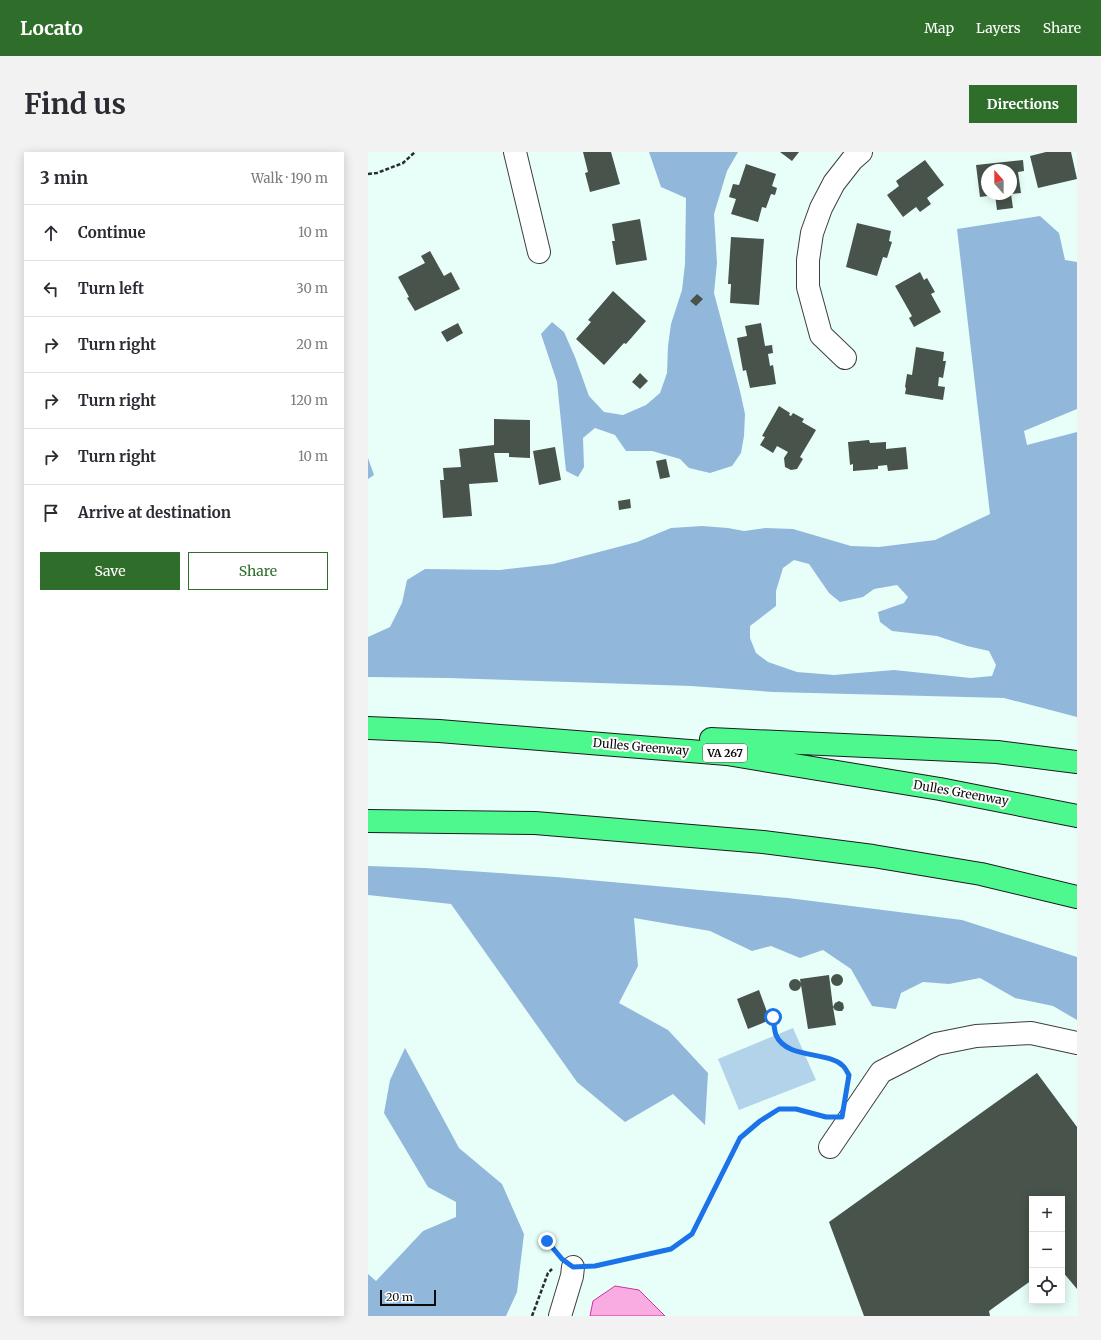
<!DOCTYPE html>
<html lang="en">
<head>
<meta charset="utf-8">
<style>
  :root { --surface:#fff; --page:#f2f2f3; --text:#2b2b33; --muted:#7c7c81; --line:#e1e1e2; --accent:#2f6d2a }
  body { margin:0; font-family:Merriweather,serif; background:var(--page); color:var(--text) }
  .controls { position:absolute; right:12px; bottom:12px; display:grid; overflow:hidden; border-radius:0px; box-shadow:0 2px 10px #0003 }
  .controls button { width:36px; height:36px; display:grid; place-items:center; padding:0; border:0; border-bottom:1px solid var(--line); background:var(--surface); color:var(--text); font:20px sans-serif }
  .compass { position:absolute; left:613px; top:12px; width:36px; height:36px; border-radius:50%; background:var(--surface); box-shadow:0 2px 10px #0003; rotate:339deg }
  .scale { position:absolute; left:12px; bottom:10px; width:56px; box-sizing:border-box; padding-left:4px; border:2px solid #0b0b0b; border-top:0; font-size:11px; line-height:14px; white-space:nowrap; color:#0b0b0b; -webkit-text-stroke:3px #fff; paint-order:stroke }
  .stop { position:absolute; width:12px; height:12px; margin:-9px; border:3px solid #1a73e8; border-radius:50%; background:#fff }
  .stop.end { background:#1a73e8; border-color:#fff; box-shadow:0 1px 4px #0008 }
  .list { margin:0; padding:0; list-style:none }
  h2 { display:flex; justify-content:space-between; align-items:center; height:52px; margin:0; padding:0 16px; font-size:17px }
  h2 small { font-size:13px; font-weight:400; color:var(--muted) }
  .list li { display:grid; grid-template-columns:26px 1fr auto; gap:12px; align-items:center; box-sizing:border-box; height:56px; padding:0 16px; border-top:1px solid var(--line) }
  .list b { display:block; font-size:15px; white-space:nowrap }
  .list em { font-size:13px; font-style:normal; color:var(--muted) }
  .actions { display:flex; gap:8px; padding:12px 16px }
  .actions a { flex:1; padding:9px 0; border:1px solid var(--accent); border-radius:0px; text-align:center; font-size:14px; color:var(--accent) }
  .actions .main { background:var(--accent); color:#fff }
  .icon { flex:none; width:22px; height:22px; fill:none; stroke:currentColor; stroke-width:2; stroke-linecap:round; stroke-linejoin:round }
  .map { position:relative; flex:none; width:709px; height:1164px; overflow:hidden; border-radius:0px }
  header { display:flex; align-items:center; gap:24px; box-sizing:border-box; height:56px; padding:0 20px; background:var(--accent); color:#fff }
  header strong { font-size:19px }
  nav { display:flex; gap:22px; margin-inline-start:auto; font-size:14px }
  .intro { display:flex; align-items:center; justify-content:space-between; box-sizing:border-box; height:96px; padding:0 24px }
  h1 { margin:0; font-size:28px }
  .button { padding:10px 18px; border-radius:0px; background:var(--accent); color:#fff; font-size:14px; font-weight:700 }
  main { display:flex; gap:24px; padding:0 24px }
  aside { flex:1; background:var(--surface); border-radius:0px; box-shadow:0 2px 10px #0003 }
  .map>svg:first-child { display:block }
  .green { fill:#b2d3e9 }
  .forest { fill:#91b8db; fill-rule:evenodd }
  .water { fill:#f8ace1; stroke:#d0319d }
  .building { fill:#47534b; fill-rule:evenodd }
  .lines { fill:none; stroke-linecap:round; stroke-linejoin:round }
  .minor-casing { stroke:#3e3e3e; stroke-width:24 }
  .highway-casing { stroke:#1c1c1c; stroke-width:24 }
  .path { stroke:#2d2d2d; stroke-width:2.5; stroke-dasharray:4 2; stroke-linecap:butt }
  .minor { stroke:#fff; stroke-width:22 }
  .highway { stroke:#4df98e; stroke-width:22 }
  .route { stroke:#1a73e8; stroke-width:5 }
  .labels { text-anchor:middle; stroke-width:4; stroke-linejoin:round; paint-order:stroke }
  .shield { fill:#fff; stroke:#545454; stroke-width:1 }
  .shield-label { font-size:11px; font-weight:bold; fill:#0b0b0b }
  .street-label { font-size:12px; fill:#0b0b0b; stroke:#fff }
</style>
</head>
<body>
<header>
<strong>Locato</strong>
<nav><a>Map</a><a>Layers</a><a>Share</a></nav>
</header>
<div class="intro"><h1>Find us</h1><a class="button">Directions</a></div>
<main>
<aside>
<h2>3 min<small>Walk · 190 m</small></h2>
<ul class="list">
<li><svg class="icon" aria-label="ahead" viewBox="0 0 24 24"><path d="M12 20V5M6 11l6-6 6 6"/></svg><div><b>Continue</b></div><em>10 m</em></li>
<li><svg class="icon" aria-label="left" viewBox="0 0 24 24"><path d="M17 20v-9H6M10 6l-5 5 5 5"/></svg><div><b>Turn left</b></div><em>30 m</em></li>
<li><svg class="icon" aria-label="right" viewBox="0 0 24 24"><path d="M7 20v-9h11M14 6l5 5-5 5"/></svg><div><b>Turn right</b></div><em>20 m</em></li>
<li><svg class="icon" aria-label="right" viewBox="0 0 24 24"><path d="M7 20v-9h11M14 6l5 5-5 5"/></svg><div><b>Turn right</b></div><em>120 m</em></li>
<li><svg class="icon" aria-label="right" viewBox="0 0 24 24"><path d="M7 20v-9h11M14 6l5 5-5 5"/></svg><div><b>Turn right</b></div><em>10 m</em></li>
<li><svg class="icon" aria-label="arrive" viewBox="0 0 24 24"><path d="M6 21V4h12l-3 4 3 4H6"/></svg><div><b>Arrive at destination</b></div></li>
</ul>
<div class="actions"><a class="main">Save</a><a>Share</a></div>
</aside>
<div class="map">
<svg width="709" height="1164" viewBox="0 0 709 1164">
  <rect width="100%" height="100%" fill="#e8fff9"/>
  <!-- green -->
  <path class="green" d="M425,876L448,928L371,958L350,907Z"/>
  <!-- forest -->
  <path class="forest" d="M281,0H370L359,19L346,62L349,111L346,141L372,239L377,262L376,284L373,301L364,314L342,321L321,316L312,307L284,299H258L247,283L227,276L215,286L216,315L210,325L198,319L189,230L173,182L184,170L196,180L207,205L221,244L236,260L255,263L278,253L292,241L299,221L300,194L303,172L314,138L317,112L318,46L293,35Z
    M672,64L691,81L697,108L709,110V257L656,279L659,293L709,280V565L636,546L405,540L323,534L80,526L0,525V485L22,475L34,451L39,428L57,417L132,418L185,412L269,390L303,376L334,374L360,376L376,379L397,376L425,377L483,394L511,395L567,388L622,362L589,77ZM426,408L441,412L461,441L472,450L495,445L506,437L529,433L540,445L536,451L510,460L512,470L524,479L569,484L599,494L621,499L628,513L624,524L603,526L526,518L466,523L429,520L400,510L388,501L382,486V474L408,454V439L415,416Z
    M0,306L6,323L0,327Z
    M0,714L57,716L188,725L420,746L594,768L709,805V868L685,854L647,846L612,826L581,832L555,830L533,841L528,857L504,854L483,817L455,798L432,806L403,794L384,799L342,779L266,766L270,814L251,851L300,878L340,921L337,973L305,942L257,970L209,930L83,752L0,743Z
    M37,896L91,996L134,1032L156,1082L149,1140L138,1164H0V1122L8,1129L55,1079L88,1065V1050L60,1035L16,961L22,928Z"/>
  <!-- water -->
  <path class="water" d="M247,1134L271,1138L297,1164H222L225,1149Z"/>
  <!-- building -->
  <path class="building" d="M215,0H243L252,32L222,40L217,21L220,20Z
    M412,0H431L424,9Z
    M678,0H703L709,27L670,36L662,4Z
    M557,8L576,33L559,46L563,52L552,60L548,55L535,65L519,43L531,34L528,29Z
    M655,8L656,19L650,20L653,41L643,42L645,56L629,58L627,43L612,45L608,13ZM619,18H643V42H619Z
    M378,12L408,22L404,34L409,36L407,43L403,42L398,56L394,55L390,70L363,62L368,47L361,45L365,32L371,33Z
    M272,67L279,108L248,113L244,89H247L244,72Z
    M489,71L523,79L521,89L524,90L519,106L515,105L509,124L478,115Z
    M363,85L396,87L391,153L362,151L363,132H360Z
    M62,99L76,124L83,120L92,137L47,159L39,146L41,145L30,125L57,111L53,104Z
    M552,120L556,128L559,126L567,140L563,142L573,160L546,175L541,166L544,164L527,134Z
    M245,139L278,169L258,192L256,191L236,213L208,187L223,170L220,168Z
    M329,142L335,147L328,154L322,149Z
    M90,171L95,181L79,190L73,180Z
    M393,171L397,194L404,193L405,201L400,202L402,214L405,213L408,232L382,236L378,218L375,219L369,186L379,184L377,174Z
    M548,195L576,200L575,209H578L575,226L571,225L570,234L577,235L575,248L537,242L538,236L537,235L539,222L544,223Z
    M272,221L280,229L272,237L264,230Z
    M411,254L422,261L421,263L423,264L425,261L436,267L434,270L448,278L432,305L435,307L429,317L423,318L417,315L416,306L420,300L409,294L405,301L392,293L397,285L394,284Z
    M126,267L162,268V306L141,305V301H126L130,330L101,332L104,364L75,366L72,328H76L75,316L93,315L91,297L126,293Z
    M501,288L502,291L518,290V297L538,295L540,317L520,319L519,313L510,314V317L485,319V312L482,313L480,290Z
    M187,295L193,328L171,333L165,299Z
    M298,307L302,325L292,327L288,309Z
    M262,347L263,356L251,358L250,349Z
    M463 828a6 6 0 1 1 12 0a6 6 0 1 1-12 0Z
    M461,823L465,855L467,851L471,849L475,851L476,856L474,859H470L467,858L465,855L468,873L440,877L432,827Z
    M421 833a6 6 0 1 1 12 0a6 6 0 1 1-12 0Z
    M391,838L402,868L380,877L369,847Z
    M669,921L709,975V1137L694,1119V1047H664V1128L621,1159L622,1164H496L461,1070Z"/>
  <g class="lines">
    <!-- minor casing -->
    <g class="minor-casing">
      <path id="minor" d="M147,0L171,100
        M477,206L453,183L440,135V108L444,81L453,56L466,31L484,8L493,0
        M462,995L513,920L568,892L608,884L663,881L709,891
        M192,1164L204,1124L205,1115"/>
    </g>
    <!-- highway casing -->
    <g class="highway-casing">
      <path id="highway" d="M0,576L71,579L359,602L572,637L709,664
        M343,587L629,600L709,610
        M0,669L167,671L395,690L505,704L613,722L709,745"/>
    </g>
    <!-- path -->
    <path class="path" d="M0,22L9,21L35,11L47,0
      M405,865C406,870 406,878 408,883C418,907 458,899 474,913C477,915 479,920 481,923L480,931
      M179,1089L191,1103
      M225,1114L303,1097L324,1082L372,986L392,969L411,957H428L458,965
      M164,1164L180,1121L184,1117"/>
    <!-- minor -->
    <use href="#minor" class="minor"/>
    <!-- highway -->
    <use href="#highway" class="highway"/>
  </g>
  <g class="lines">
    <!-- route -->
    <path class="route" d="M179,1089L194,1107L205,1115L227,1114L303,1097L324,1082L372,986L392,969L411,957H428L458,965H474L481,923C479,920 477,915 474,913C458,899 418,907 408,883C406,878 406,870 405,865"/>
  </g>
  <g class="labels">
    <!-- shield labels -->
    <rect class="shield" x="335" y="592" width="44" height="18" rx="3"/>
    <g class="shield-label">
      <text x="357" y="605">VA 267</text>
    </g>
    <!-- street labels -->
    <g class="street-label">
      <text transform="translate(273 595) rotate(5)" y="4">Dulles Greenway</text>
      <text transform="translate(593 641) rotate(10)" y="4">Dulles Greenway</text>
    </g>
  </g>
</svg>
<div class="controls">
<button>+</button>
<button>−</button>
<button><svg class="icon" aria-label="locate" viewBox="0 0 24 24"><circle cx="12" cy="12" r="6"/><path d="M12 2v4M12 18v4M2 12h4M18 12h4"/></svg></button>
</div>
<svg class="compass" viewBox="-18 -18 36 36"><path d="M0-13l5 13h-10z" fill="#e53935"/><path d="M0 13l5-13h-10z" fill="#7c7c81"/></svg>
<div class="scale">20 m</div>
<div class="stop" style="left:405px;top:865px"></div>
<div class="stop end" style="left:179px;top:1089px"></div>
</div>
</main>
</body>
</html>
